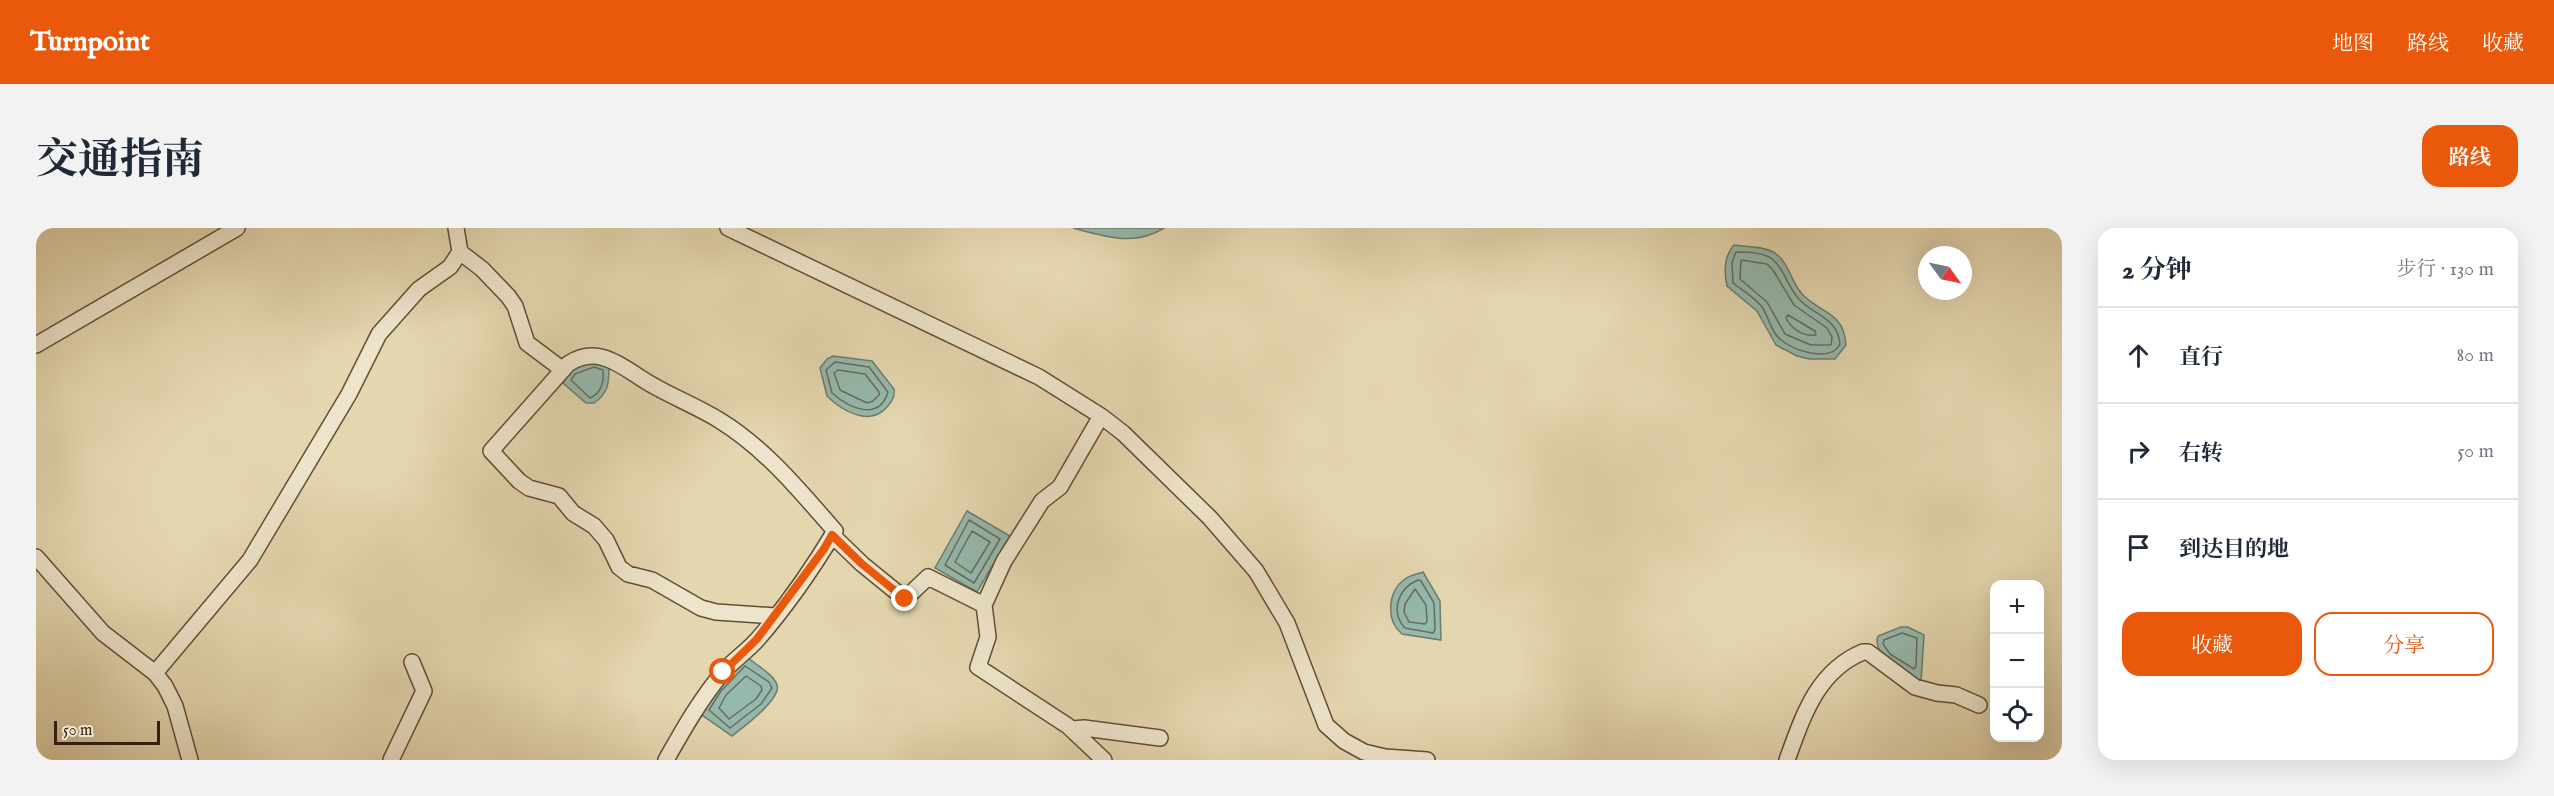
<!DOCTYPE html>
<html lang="zh">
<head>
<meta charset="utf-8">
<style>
  :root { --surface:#fff; --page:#f2f2f3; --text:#1f2937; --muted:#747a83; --line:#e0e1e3; --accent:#ea580c }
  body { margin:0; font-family:"IM FELL English","Noto Serif SC",serif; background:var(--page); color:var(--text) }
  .controls { position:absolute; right:18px; bottom:18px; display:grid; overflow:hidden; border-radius:12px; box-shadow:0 6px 24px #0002 }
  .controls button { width:54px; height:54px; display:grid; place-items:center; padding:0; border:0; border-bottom:2px solid var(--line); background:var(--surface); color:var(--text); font:30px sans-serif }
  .compass { position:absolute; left:1882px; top:18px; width:54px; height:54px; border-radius:50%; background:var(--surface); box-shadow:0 6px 24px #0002; rotate:123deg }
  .scale { position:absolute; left:18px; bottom:15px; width:106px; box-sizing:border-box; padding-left:6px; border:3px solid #37200e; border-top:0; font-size:16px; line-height:21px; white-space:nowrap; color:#37200e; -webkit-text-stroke:4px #ede4cb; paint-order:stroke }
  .stop { position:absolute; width:18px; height:18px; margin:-14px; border:4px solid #ea580c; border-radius:50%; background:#fff }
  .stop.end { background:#ea580c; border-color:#fff; box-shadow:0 2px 6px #0008 }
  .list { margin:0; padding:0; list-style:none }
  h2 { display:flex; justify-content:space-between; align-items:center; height:78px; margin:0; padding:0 24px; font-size:26px }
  h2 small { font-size:20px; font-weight:400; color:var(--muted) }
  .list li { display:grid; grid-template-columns:39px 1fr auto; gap:18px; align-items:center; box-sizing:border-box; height:96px; padding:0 24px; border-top:2px solid var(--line) }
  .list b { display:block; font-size:22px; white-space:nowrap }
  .list em { font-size:20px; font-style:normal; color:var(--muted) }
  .actions { display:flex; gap:12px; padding:18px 24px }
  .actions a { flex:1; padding:14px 0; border:2px solid var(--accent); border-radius:18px; text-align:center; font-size:21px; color:var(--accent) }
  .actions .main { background:var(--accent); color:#fff }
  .icon { flex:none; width:33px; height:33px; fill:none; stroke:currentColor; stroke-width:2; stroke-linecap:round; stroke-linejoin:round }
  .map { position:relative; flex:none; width:2026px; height:532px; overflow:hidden; border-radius:18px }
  header { display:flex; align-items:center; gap:36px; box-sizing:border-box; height:84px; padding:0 30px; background:var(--accent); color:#fff }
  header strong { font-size:28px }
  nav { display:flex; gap:33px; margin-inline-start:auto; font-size:21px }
  .intro { display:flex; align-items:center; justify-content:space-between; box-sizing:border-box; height:144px; padding:0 36px }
  h1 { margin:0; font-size:42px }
  .button { padding:15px 27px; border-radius:18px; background:var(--accent); color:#fff; font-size:21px; font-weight:700 }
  main { display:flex; gap:36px; padding:0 36px }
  aside { flex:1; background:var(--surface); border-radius:18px; box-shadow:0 6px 24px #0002 }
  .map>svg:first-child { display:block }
  .water { fill:#95b9ad; stroke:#6f7c6d; stroke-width:1.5 }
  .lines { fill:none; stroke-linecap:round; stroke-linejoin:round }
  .shore { stroke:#666c5e; stroke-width:1.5 }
  .minor-casing { stroke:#624e36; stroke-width:18 }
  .minor { stroke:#ede4cb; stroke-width:15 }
  .route { stroke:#ea580c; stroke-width:8 }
</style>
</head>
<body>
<header>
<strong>Turnpoint</strong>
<nav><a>地图</a><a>路线</a><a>收藏</a></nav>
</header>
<div class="intro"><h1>交通指南</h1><a class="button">路线</a></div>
<main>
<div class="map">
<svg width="2026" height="532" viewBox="0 0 2026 532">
  <rect width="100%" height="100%" fill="#e4d6af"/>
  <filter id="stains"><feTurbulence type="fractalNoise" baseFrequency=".00333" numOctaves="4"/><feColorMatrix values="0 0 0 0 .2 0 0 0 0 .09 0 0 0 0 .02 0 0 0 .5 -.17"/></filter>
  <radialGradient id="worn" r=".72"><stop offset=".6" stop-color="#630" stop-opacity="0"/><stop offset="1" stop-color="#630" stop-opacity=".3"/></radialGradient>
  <!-- water -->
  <path class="water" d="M1037,0H1128C1098,19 1068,8 1037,0Z
    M1698,17C1710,19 1728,18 1739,25C1754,36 1755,55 1767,67C1786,86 1808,84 1810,117L1799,131H1773L1761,128L1740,117L1721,83L1691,58C1688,44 1688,28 1698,17Z
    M797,128L836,133L858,161C859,169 856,173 851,179C834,199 806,183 791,168L784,140L791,131Z
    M548,134L573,137C573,154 573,165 558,175H550L527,155L535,142Z
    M931,283L974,308L941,364L899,340Z
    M1387,344L1404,373L1405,412L1366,406C1349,392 1352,363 1369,351C1374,347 1382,346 1387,344Z
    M1865,399H1872L1888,407L1885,454C1871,445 1835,429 1842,408Z
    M710,428C718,436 738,446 741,457C746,471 706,500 696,508L663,485Z"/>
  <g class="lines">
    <!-- shore -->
    <path class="shore" d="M1700,24C1711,24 1727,24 1736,31C1749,41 1751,58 1762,70C1776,87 1802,89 1804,116C1795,135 1759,123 1745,112C1735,105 1733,89 1726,79C1718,69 1707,63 1697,55L1696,34Z
      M1705,32L1731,36L1737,42L1758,77L1791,100L1796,109L1795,117H1775L1749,106L1731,74L1704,51Z
      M1752,87L1779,103L1780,107C1768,109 1755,101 1750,90Z
      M799,134L833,139L852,164C843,194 813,180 796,165L790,142Z
      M558,139L567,142C568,154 566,165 554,170L535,152L539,146Z
      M802,142L829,146L843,164V167L837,173L831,175L804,162L798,145Z
      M933,292L964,311L938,355L909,337Z
      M936,303L954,314L935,345L919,334Z
      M1382,352L1385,353L1398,375L1399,402L1397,405L1369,400C1354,384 1362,360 1382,352Z
      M1379,361L1390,377L1391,393L1389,396L1373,394L1368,384L1369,376Z
      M1866,405L1881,410L1880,438L1878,441L1854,426L1847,416L1848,412Z
      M709,438L733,454L736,460L725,476L694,500L673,482L685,463Z
      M710,448L725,458L726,462L720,471L693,491L683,480L690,467Z"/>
    <!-- minor casing -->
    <g class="minor-casing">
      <path id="minor" d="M420,0L424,24L446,41L472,68L479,78L491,115L527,142
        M692,0L1003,149L1065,188L1087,205L1174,290L1220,343L1251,395L1290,497L1308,513L1328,524L1349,529L1391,532
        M0,117L201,0
        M1065,188L1024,259L1006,273L968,333L948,377L952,409L942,439L1032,498L1068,532
        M796,307L826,336L869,371L892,349L948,377
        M0,329L67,405L119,445L129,458L139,478L154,532
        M119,445L214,332L313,166L343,106L383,61L414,39L424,24
        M1036,501L1048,500L1124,510
        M355,532L388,463L376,434
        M630,532C647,502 665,470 688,443C698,432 711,423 721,412C748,381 778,338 799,303C764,263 729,220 683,192C662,179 639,170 618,158C590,143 565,114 532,136L455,223L483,253L493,260L523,268L537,285L558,298L570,312L583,339L592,346L616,352L665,380L680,384L739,388
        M1751,532C1767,488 1781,443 1827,424H1832L1879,459L1901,465L1920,467L1943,477"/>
    </g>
    <!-- minor -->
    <use href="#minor" class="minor"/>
  </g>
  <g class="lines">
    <!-- route -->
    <path class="route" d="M687,444L721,411L788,321L796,307L826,336L869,371"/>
  </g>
  <rect width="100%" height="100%" filter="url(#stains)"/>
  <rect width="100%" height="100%" fill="url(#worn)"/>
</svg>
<div class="controls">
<button>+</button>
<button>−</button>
<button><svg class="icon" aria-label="locate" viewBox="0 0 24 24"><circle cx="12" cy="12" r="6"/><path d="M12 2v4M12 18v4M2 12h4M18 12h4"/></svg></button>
</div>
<svg class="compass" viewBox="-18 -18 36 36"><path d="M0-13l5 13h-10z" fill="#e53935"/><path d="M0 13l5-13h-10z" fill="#747a83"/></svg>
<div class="scale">50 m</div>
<div class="stop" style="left:687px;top:444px"></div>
<div class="stop end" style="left:869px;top:371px"></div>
</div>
<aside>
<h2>2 分钟<small>步行 · 130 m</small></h2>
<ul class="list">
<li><svg class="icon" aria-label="ahead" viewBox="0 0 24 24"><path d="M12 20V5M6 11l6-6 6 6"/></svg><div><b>直行</b></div><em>80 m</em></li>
<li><svg class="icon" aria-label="right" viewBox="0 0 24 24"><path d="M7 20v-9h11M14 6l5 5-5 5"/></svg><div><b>右转</b></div><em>50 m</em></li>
<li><svg class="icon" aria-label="arrive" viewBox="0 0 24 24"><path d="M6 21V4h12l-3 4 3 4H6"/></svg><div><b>到达目的地</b></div></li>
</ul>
<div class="actions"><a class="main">收藏</a><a>分享</a></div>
</aside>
</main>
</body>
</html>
